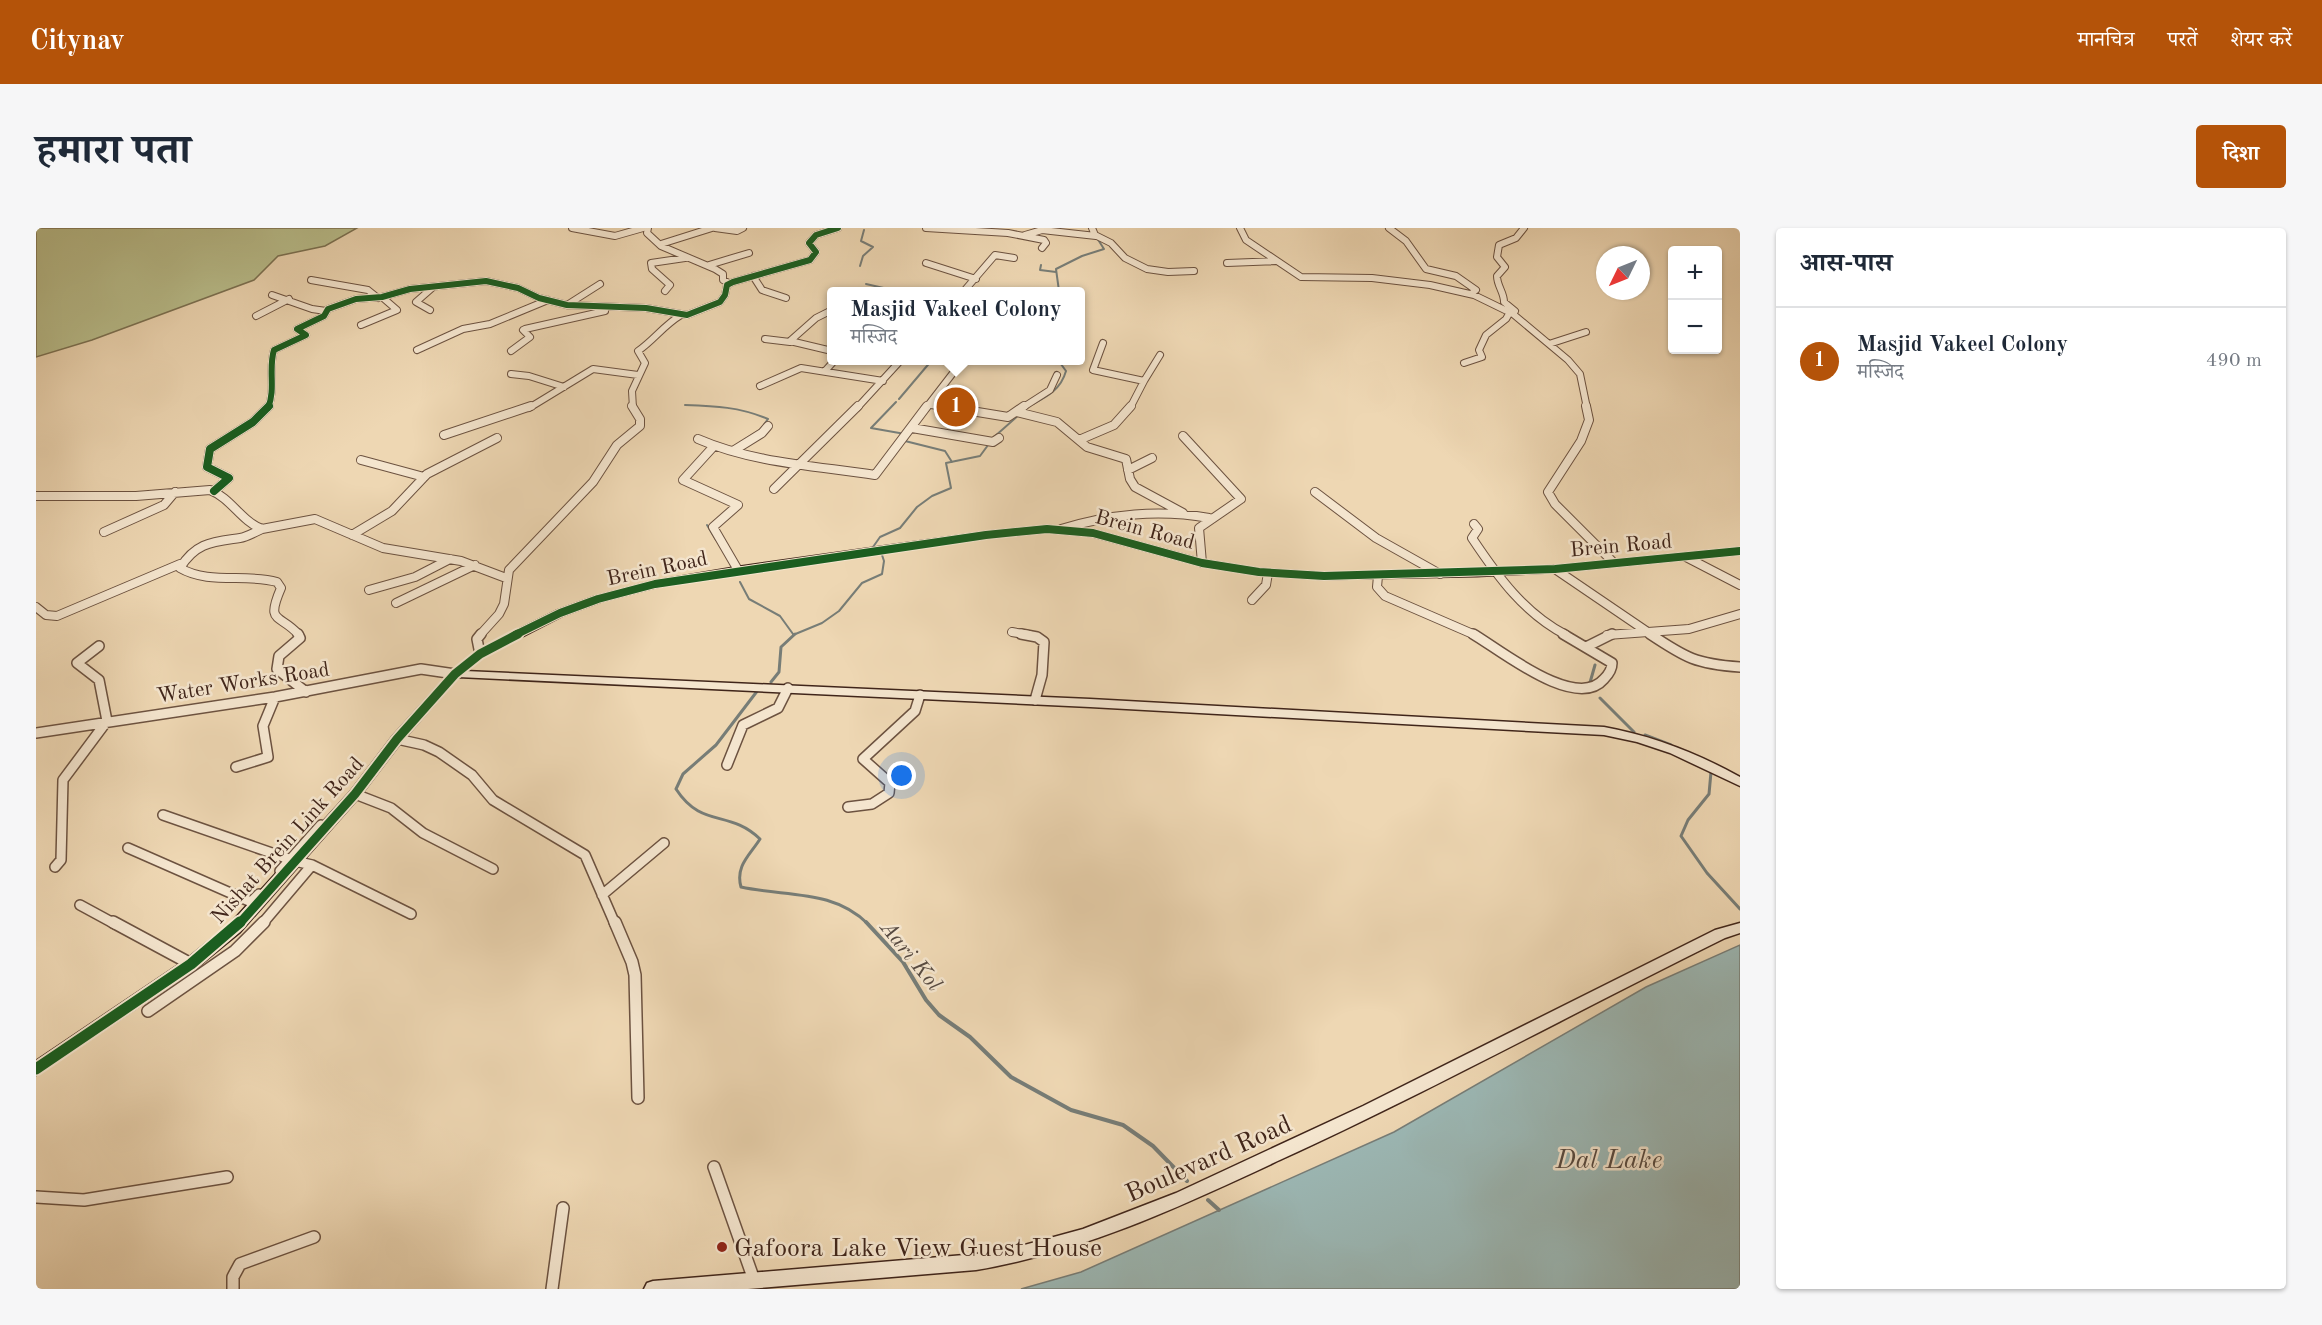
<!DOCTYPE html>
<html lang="hi">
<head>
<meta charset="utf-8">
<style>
  :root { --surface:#fff; --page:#f6f6f7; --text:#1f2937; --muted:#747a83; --line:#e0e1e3; --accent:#b45309 }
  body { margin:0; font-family:"Old Standard TT","Noto Serif Devanagari",serif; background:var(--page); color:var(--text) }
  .controls { position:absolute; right:18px; top:18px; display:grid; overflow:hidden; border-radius:6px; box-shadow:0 2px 4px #0004 }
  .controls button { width:54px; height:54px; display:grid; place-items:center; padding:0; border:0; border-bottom:2px solid var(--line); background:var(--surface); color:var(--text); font:30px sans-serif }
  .compass { position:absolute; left:1560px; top:18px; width:54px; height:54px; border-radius:50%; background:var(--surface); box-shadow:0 2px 4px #0004; rotate:227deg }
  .you { position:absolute; left:866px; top:548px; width:21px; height:21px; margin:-15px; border:4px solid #fff; border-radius:50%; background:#1a73e8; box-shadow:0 0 0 9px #1a73e833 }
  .badge { display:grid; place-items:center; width:39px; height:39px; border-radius:50%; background:var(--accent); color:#fff; font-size:20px; font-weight:700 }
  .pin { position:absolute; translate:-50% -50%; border:3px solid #fff; box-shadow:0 2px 6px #0006 }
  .popup { position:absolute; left:791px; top:59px; width:258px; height:78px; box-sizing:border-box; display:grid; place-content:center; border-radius:6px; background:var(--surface); filter:drop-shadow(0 2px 4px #0005); font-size:20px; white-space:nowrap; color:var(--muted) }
  .popup b { font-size:22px; color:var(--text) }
  .popup::after { content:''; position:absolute; left:50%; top:100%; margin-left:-12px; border:12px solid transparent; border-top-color:var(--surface) }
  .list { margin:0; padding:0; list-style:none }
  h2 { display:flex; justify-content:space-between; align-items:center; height:78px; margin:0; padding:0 24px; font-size:26px }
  h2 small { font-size:20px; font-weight:400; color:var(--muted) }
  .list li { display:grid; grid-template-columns:39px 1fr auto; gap:18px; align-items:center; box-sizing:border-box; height:108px; padding:0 24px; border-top:2px solid var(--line) }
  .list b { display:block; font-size:22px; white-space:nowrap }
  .list p { margin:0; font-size:20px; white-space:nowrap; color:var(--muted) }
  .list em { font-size:20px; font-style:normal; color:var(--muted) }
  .map { position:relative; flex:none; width:1704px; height:1061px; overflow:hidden; border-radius:6px }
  header { display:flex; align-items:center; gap:36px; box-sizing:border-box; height:84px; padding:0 30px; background:var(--accent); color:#fff }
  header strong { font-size:28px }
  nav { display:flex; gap:33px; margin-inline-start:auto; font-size:21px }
  .intro { display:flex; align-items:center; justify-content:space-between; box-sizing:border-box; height:144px; padding:0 36px }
  h1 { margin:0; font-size:42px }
  .button { padding:15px 27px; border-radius:6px; background:var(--accent); color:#fff; font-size:21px; font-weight:700 }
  main { display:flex; gap:36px; padding:0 36px }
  aside { flex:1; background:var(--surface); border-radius:6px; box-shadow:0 2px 4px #0004 }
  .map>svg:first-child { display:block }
  .green { fill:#b9be8c; stroke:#7c7253; stroke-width:1.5 }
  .water { fill:#9cb8b5; stroke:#777d77; stroke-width:1.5 }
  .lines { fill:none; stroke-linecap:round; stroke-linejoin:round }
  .stream-far2 { stroke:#777d77; stroke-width:2 }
  .stream-far1 { stroke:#777d77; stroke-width:3 }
  .stream { stroke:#777d77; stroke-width:4 }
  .street-far3-casing { stroke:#6c5240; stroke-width:8 }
  .street-far2-casing { stroke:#6c5240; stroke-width:10 }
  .street-far1-casing { stroke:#6c5240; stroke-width:12 }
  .street-casing { stroke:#6c5240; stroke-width:14 }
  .secondary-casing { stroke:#40251a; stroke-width:3 }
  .street-far3 { stroke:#f4e5ce; stroke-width:6 }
  .street-far2 { stroke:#f4e5ce; stroke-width:8 }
  .street-far1 { stroke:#f4e5ce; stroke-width:9 }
  .street { stroke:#f4e5ce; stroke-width:11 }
  .secondary { fill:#f4e5ce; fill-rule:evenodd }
  .cycleway-far3-casing { stroke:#f4e5ce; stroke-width:8 }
  .cycleway-far2-casing { stroke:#f4e5ce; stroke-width:10 }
  .cycleway-far1-casing { stroke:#f4e5ce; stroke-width:13 }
  .cycleway-casing { stroke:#f4e5ce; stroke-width:15 }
  .cycleway-far3 { stroke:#1b5e20; stroke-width:6 }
  .cycleway-far2 { stroke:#1b5e20; stroke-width:8 }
  .cycleway-far1 { stroke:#1b5e20; stroke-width:9 }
  .cycleway { stroke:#1b5e20; stroke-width:11 }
  .poi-dot { fill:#8f2418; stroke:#f4e5ce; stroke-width:2 }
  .labels { text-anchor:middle; stroke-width:5; stroke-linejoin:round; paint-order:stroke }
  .street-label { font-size:21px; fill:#40251a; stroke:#f4e5ce }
  .water-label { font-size:22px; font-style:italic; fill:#574a41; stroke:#f4e5ce }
  .near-street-label { font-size:26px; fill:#40251a; stroke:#f4e5ce }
  .near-poi-label { font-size:26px; fill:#40251a; stroke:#f4e5ce; text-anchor:start }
  .near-water-label { font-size:27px; font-style:italic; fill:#574a41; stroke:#f4e5ce }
</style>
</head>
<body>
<header>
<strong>Citynav</strong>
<nav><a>मानचित्र</a><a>परतें</a><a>शेयर करें</a></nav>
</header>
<div class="intro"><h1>हमारा पता</h1><a class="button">दिशा</a></div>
<main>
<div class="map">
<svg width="1704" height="1061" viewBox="0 0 1704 1061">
  <rect width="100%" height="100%" fill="#eed7b3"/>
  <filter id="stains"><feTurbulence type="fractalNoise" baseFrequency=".00333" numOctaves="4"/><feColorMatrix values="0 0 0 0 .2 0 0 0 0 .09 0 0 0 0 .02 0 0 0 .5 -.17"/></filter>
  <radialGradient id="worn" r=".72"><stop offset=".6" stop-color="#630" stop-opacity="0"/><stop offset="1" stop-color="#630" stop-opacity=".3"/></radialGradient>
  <!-- green -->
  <path class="green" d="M0,0H321L289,18L242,28L218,52L56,112L0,129Z"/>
  <!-- water -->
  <path class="water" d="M1704,717V1061H985L1045,1044L1358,904L1610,759Z"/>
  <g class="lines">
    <!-- stream-far2 -->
    <path class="stream-far2" d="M1005,37L1004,42L1020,44
      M824,38L827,28L837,19L825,13L828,2
      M830,56L852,61L849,63
      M1023,63L1020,41L1046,28L1068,21L1061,10
      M863,171L896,132
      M860,174L835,200L869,206
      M997,176C1012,168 1025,161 1030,143L1022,132
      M649,177C679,178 704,179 732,191L725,201L708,212
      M869,213L909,223L916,234
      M671,297L680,312
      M837,319L844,309L864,300L881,279L896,268L915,260L910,235L944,228L958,209L984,186
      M704,354L713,371L744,388L757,406
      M757,407L786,395L803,383L826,355L846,346L848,333L845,324"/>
    <!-- stream-far1 -->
    <path class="stream-far1" d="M735,454L743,444L745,419L759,406
      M1553,458L1559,437
      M722,462L680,517L647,546L640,561C666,601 693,581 724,611C714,627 699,638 705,659C750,669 797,661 832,696
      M1564,470L1598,504
      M1609,507L1635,517
      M1675,544L1673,566L1652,592L1645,608L1671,645L1704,681"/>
    <!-- stream -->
    <path class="stream" d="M830,694L867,734L890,772L903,787L934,809L975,849L1035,882L1087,897L1117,918L1151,953
      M1172,972L1183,982"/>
    <!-- street-far3 casing -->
    <g class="street-far3-casing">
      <path id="street-far3" d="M536,0L579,8L607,0
        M612,0L611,5L625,18L679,41L687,46V52L693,55
        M679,0L701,3L707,0
        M890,0L972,5L1008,12L1010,15L1006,20
        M1056,0L1059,7L1075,15L1089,30L1111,41L1132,44L1158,43
        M1204,0L1210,12L1265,49L1336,50L1394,57L1438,67L1477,86L1532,132L1544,146L1551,180
        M1353,0L1370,13L1390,41L1420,48L1440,62L1435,66
        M989,7L1006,2L1060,8
        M625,16L676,0
        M890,35L940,51
        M1191,35L1240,33
        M673,37L713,25
        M717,48L726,62L750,70
        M275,52L332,62L342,70
        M629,63L634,57L616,41L615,35L649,30
        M928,63L959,27L978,30
        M236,67L276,81L290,83
        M531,77L564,56
        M394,82L380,74L396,60
        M794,83L780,90L754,113L796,123
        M1479,83L1468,74C1468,64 1461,58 1461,48L1469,39L1461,29L1463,17L1480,10L1488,0
        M220,88L253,71
        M325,97L361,82L346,69
        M729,111L754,114
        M1067,115L1057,142L1108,153L1094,180
        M1513,116L1550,104
        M381,122L427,101L454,96L512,72
        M475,123L494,109L487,102L489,101L569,83
        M1428,135L1446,129L1443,122L1450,107L1470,91L1474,84
        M789,143L799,132
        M475,146L493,148L528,159
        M1108,153L1124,127
        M724,158L765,140L847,153
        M895,177L914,180
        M232,180C240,161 232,141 238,122L270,107L261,101L288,88L292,81L320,71L346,69L374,61L450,53L482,60L503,70L531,77L610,80L651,87L684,74L689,67L691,57L697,54L774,32L780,24L773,15L780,7L802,0
        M493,180L557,141L602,147
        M597,180L596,163L609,135L602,123C618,112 628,97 645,87
        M821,180L865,132
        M890,180L927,132
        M986,180L1014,162L1021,147"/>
    </g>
    <!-- street-far2 casing -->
    <g class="street-far2-casing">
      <path id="street-far2" d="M905,178L972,189L988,178
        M1550,178L1553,192L1545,213L1512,264L1519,276L1577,334
        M981,184L1021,194L1051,219L1090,231L1094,251L1099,259L1147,285
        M876,200L957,214L963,210
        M408,207L495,178
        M1147,208L1205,271L1163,300L1166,335
        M662,211C717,235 781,238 839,247L891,178
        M1043,212L1078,197L1095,178
        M678,218L647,252L702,277L677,299L702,342
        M697,223L726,205L732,198
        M325,232L388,249
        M1092,242L1116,230
        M738,261L822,178
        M178,263L193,250L171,239L174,221L217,194L233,178
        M1279,264L1340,310L1404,346
        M0,268H100L174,262C195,270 205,293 226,301L279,291L347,320L425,333L470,350
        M1438,296L1442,301L1436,310C1462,349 1488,385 1530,407
        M226,301C219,304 211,309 204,310C177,314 160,314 144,340C173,357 210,345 241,354L245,360C229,397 244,385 263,407
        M1025,301C1075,286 1122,281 1173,290
        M68,304L128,277L139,264
        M316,307L356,283L391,246L461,210
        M1650,329L1704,357
        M1519,341L1616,407
        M1342,348L1341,359L1349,368L1439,407
        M333,362L379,349L414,331
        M1216,372L1230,357L1232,345
        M360,375L439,337
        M0,379L10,387L21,388L144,336
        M976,404L993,407
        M444,407L463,386L468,376L473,342L557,254L581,217L604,198V191L596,178
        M1571,407L1653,401L1704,386"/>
    </g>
    <!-- street-far1 casing -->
    <g class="street-far1-casing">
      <path id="street-far1" d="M262,406L264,410L243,428L241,441L270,464
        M985,406L1001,409L1008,414L1006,447L999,472
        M1437,406C1463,421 1540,484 1568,451C1573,446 1576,441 1576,435L1527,406
        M1614,406C1650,430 1660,436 1704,439
        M1550,419L1576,406
        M444,426L441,411L445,406
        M0,505L239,469L385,441L419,446
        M361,511L388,517L403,524L436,547L457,572L549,627L579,696
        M691,537L707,497L742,480L752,460
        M200,539L232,529L227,498L239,469
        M319,566L355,580L387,605L457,641
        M812,579L836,576L853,565L854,555L827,531L879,483L884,467
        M127,587L253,631
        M92,620L215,674L223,666
        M259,633L276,637L375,686
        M19,639L25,632L27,552L71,493L63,452L41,435L63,418
        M244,643L285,597
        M566,667L628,615
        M44,677L79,696
        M226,696L276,637"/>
    </g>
    <!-- street casing -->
    <g class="street-casing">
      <path id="street" d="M77,694L155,736
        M579,694L596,734L599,747L602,870
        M112,783L199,723L228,694
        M678,939L718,1052
        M0,969L48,972L191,949
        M197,1061V1049L204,1036L278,1009
        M516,1061L527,980"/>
    </g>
    <!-- secondary casing -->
    <g class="secondary-casing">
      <path id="secondary" d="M1011,298L1057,302L1167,332L1223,341L1288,345L1441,342L1519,338L1704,320V326L1519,344L1441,348L1288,351L1223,347L1166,338L1056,308L1011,304L950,310L702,345L620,359L566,373L528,387L448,428L429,443L1054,471L1568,499C1617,508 1661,525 1704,549V558L1634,525L1601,514L1568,507L1054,479L422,449L365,514L323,569L204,704L160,740L0,847V833L150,732L194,696L315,563L357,508L415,444L440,424L462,412L520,383L558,369L619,353L702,339L950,304Z
        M1704,695V705L1689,710C1541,783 1396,862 1246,931C1145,978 1051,1023 940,1042L712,1061H608L611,1055L617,1053L940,1026L977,1020L1047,1001L1140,965L1327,878L1679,702Z"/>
    </g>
    <!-- street-far3 -->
    <use href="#street-far3" class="street-far3"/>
    <!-- street-far2 -->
    <use href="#street-far2" class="street-far2"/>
    <!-- street-far1 -->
    <use href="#street-far1" class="street-far1"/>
    <!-- street -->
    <use href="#street" class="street"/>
    <!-- secondary -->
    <use href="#secondary" class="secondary"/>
    <!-- cycleway-far3 casing -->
    <g class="cycleway-far3-casing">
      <path id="cycleway-far3" d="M232,180C240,161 232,141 238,122L270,107L261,101L288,88L292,81L320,71L346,69L374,61L450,53L482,60L503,70L531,77L610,80L651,87L684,74L689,67L691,57L697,54L774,32L780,24L773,15L780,7L802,0"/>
    </g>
    <!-- cycleway-far2 casing -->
    <g class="cycleway-far2-casing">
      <path id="cycleway-far2" d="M178,263L193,250L171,239L174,221L217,194L233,178
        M479,407L524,385L562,371L619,356L950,307L1011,301L1057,305L1166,335L1223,344L1288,348L1519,341L1704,323"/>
    </g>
    <!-- cycleway-far1 casing -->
    <g class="cycleway-far1-casing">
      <path id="cycleway-far1" d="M203,696L319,566L361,511L419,446L444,426L482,406"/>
    </g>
    <!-- cycleway casing -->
    <g class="cycleway-casing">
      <path id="cycleway" d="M0,841L155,736L204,694"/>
    </g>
    <!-- cycleway-far3 -->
    <use href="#cycleway-far3" class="cycleway-far3"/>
    <!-- cycleway-far2 -->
    <use href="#cycleway-far2" class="cycleway-far2"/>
    <!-- cycleway-far1 -->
    <use href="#cycleway-far1" class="cycleway-far1"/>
    <!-- cycleway -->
    <use href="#cycleway" class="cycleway"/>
  </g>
  <!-- markers -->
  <circle class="poi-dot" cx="686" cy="1019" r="6"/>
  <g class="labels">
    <!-- street labels -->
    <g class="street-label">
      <text transform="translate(1109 301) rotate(15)" y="7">Brein Road</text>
      <text transform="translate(1585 317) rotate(-5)" y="7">Brein Road</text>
      <text transform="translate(621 340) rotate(-12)" y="7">Brein Road</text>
      <text transform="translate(207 454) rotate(-9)" y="7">Water Works Road</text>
      <text transform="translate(251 612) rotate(-48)" y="7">Nishat Brein Link Road</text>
    </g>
    <!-- water labels -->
    <g class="water-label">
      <text transform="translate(876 727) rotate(51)" y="8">Aari Kol</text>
    </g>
    <!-- near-street labels -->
    <g class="near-street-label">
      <text transform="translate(1172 930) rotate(-24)" y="9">Boulevard Road</text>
    </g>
    <!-- near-poi labels -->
    <g class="near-poi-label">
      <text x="698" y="1028">Gafoora Lake View Guest House</text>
    </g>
    <!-- near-water labels -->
    <g class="near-water-label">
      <text x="1573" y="940">Dal Lake</text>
    </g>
  </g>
  <rect width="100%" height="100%" filter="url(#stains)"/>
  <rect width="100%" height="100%" fill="url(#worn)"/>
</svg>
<div class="controls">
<button>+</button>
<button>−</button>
</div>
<svg class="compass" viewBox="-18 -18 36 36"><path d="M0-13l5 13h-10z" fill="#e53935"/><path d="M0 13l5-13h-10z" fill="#747a83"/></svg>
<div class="you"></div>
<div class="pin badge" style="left:920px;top:179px">1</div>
<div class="popup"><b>Masjid Vakeel Colony</b>मस्जिद</div>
</div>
<aside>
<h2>आस-पास<small></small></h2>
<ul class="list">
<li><span class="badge">1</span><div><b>Masjid Vakeel Colony</b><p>मस्जिद</p></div><em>490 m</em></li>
</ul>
</aside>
</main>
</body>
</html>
